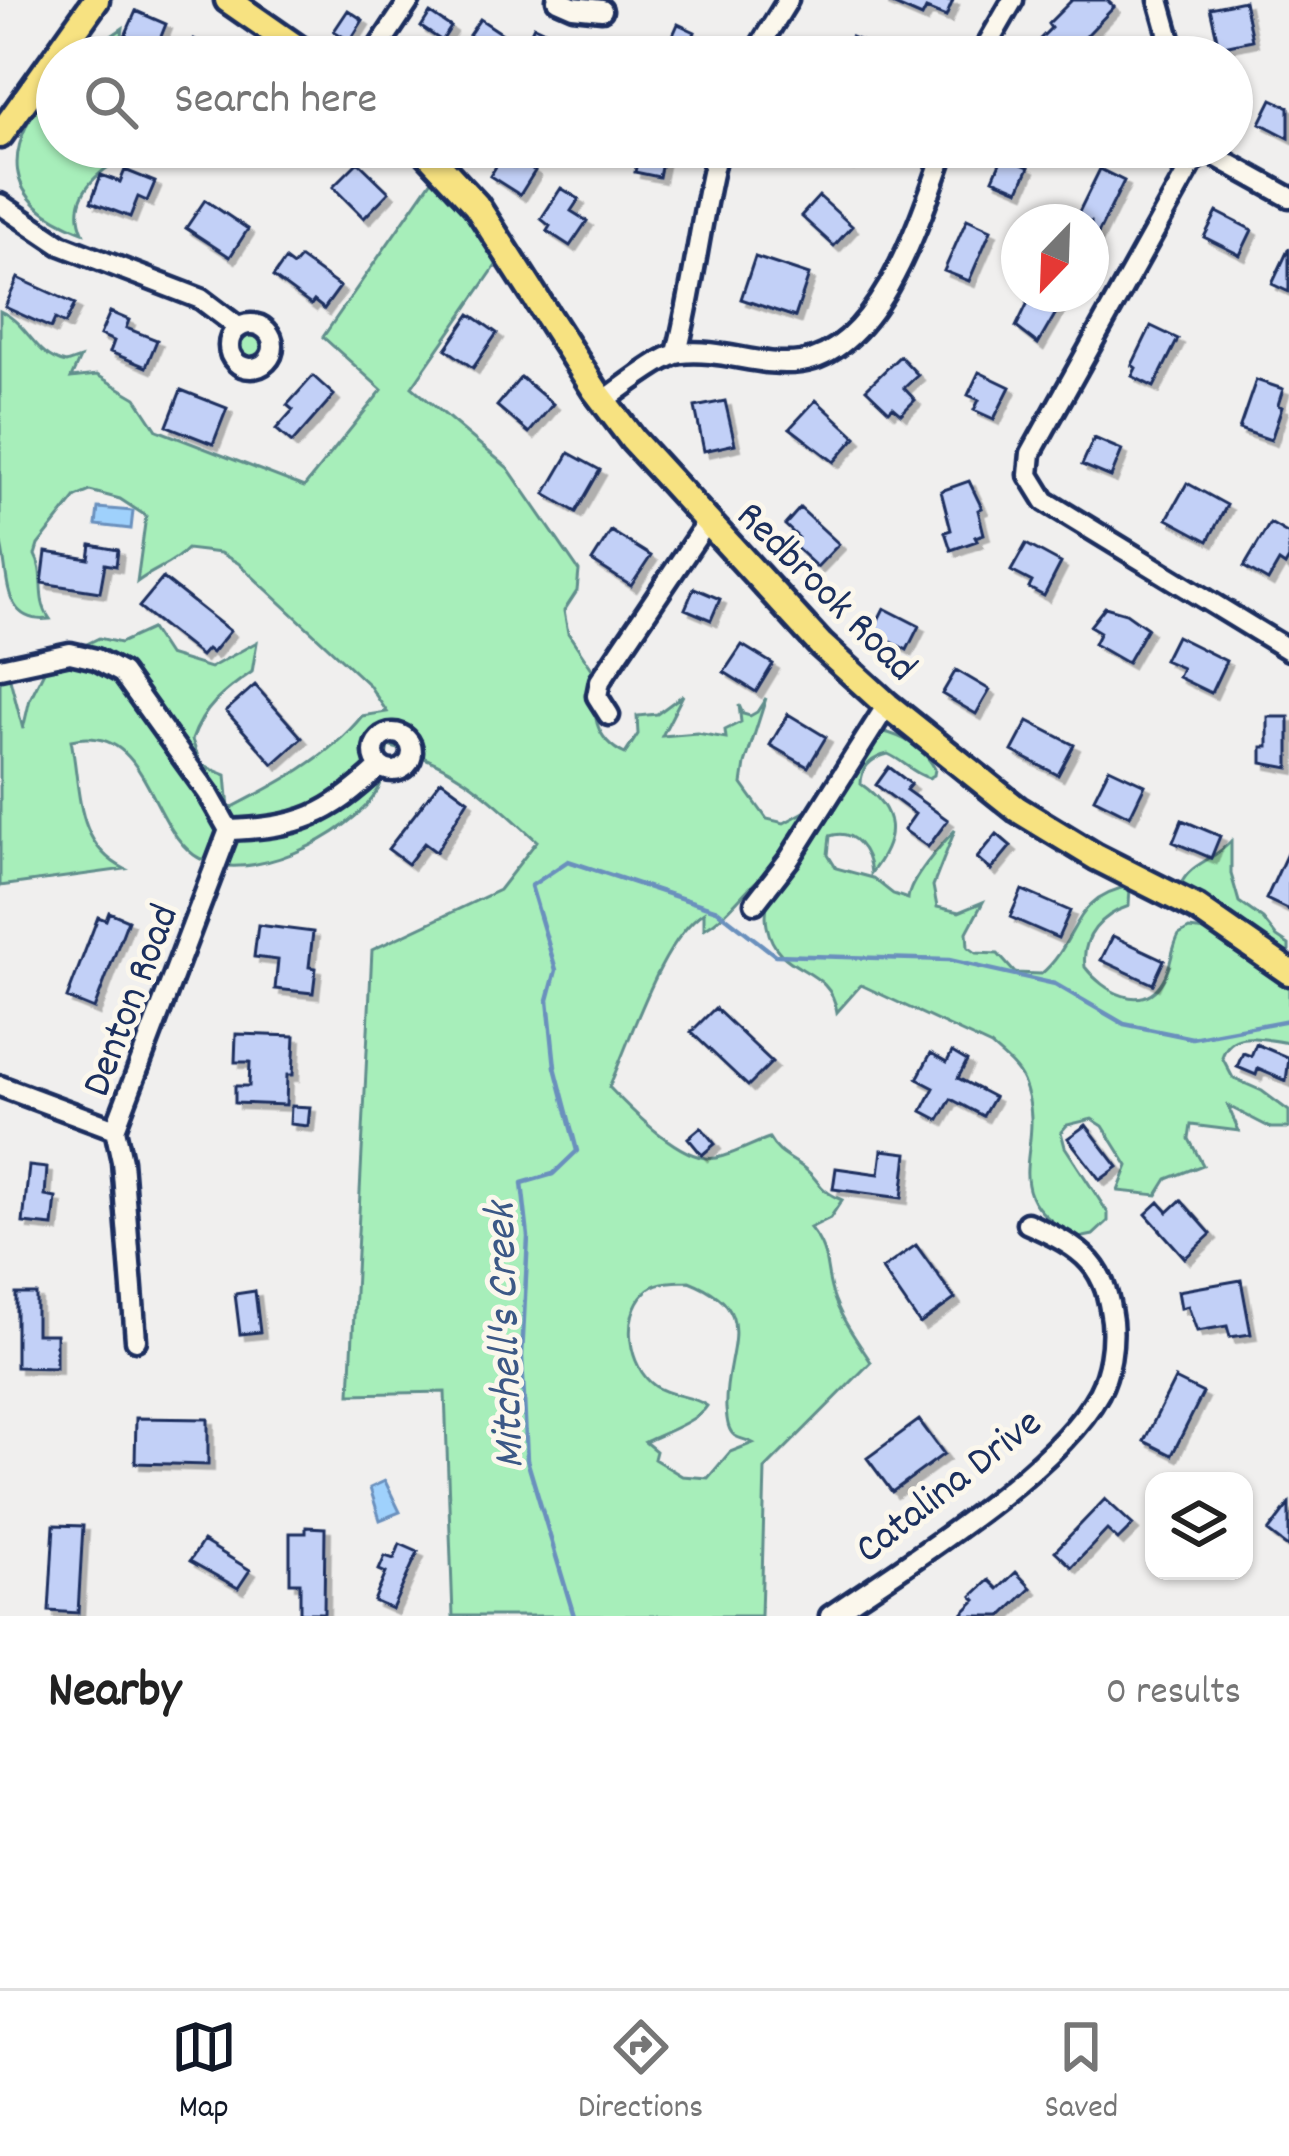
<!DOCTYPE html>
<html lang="en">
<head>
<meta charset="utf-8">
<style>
  :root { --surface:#fff; --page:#f6f6f6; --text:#222; --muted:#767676; --line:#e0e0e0; --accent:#111827 }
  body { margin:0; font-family:Dekko,sans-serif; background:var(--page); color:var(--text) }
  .controls { position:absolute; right:36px; bottom:36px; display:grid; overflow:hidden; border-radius:24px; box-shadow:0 3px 9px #0004 }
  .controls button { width:108px; height:108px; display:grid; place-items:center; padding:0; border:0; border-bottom:3px solid var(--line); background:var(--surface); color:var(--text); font:60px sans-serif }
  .compass { position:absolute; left:1001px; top:204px; width:108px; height:108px; border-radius:50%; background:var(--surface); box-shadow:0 3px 9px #0004; rotate:203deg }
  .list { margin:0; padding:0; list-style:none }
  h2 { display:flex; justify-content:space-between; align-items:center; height:156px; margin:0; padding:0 48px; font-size:51px }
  h2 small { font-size:39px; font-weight:400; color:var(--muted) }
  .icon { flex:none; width:66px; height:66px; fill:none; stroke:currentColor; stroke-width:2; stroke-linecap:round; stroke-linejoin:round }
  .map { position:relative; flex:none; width:1289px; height:1616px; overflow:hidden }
  .search { position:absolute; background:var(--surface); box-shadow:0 3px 9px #0004; left:36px; right:36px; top:36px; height:132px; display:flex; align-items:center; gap:30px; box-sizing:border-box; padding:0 42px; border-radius:66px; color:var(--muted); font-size:45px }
  .sheet { height:372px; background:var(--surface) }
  nav { display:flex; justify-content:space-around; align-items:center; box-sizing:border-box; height:168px; border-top:3px solid var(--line); background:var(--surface); font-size:33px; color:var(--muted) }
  nav a { display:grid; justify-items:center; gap:6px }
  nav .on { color:var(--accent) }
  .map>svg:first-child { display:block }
  .green { fill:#a7eeba; stroke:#618e8c; stroke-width:3; fill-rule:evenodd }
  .water { fill:#9fd1fc; stroke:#6a90bd; stroke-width:3 }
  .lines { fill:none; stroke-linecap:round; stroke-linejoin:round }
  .stream { stroke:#6a90bd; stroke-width:4.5 }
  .building { fill:#c2d0f7; stroke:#1b2f5e; stroke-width:3; filter:url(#shadow) }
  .minor-casing { stroke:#1b2f5e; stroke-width:27 }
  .major-casing { stroke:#1b2f5e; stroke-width:33 }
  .minor { stroke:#fbf7ec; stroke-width:18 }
  .major { stroke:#f7e281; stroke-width:24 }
  .labels { text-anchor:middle; stroke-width:10; stroke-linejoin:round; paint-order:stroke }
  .street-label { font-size:42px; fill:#1b2f5e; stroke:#fbf7ec }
  .water-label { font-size:45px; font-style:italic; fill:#3c5886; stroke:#fbf7ec }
</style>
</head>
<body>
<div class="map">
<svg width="1289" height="1616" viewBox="0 0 1289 1616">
  <defs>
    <filter id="shadow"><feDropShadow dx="5.5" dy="5.5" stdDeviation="0" flood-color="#0004"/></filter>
  </defs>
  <rect width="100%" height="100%" fill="#f0efee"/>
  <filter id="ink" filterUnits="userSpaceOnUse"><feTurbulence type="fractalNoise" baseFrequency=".00833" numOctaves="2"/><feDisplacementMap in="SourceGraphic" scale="24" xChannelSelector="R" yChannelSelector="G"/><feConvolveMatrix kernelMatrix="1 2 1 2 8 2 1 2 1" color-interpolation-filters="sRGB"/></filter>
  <g filter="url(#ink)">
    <!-- green -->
    <path class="green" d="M123,28L120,51L113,57H81Z
      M57,77V147H147C113,160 64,188 83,232C0,201 0,150 57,77Z
      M441,167L506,251L412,387L508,468L579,571L577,591L564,611L568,633L600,681C589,711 595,740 625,754L638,734L637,716L657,714L683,695L662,736L697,733L726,738L725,730L741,722L739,705L743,714L750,716L757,712L766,698L745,764L742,784L767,819L784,823L806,811L826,782L810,816L881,731C905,737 923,747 935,769L934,775L929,778C912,773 904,761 888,754C871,758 861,767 861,784C898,810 899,838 871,873C869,851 854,828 830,836L828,855L836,868L873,878L893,894L908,899C909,881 941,845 955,830L933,886L937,907L959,912L983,902L967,932L968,947L976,953L998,954L1015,973L1041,974C1080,941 1070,897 1130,886L1129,906C1102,915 1081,936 1085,967C1103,991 1143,1015 1163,980C1172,966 1171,949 1179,935L1189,929L1216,932L1180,886C1190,862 1213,862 1231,841V874L1239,902L1263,919L1277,937L1289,945V1043C1263,1040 1232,1027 1222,1057L1233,1078L1262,1091L1289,1111V1128H1271L1228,1106L1239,1131L1191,1125L1189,1139L1203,1165L1167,1179L1157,1195L1118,1191L1128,1166L1103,1126L1092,1119L1067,1125L1061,1132L1065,1147L1108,1213V1221L1093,1235L1079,1238C986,1191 1052,1150 1023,1081C1017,1067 1002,1056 991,1046L861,985L837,1012C830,963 777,977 767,926C763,907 773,887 774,868C745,885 734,912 704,929V912C661,940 631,1039 609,1087C630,1109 683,1164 716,1158C733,1155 752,1144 769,1138C779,1156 790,1157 805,1169C821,1181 816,1189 842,1200L830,1218L810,1228C830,1252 824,1265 832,1292C840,1318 856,1339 871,1362L765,1469L761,1616H453L445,1392L350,1394L372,950L499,890L537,841C488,796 454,762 388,746C385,759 385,778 378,790C352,836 242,890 194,855C148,821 147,723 71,740C81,789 74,844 125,869L0,886V667L9,675L23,729L30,699L48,663L99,638L120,643L151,629L168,655L210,668L257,642L252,672C224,691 203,708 192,740L201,765L226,775L229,809C276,785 328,758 362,716L387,712L369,685L238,563L220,553L187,549C173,564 154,569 137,582L146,516L120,499L90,491L76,497L38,545L35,555C46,574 35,599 50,619C0,625 10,573 0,540V311C29,324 34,356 66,363L80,358L71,378L97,375L136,398L157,430L304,487L382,390L323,337ZM689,1281C765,1311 723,1351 726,1409C727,1418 727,1430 735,1436C740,1439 747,1440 753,1443L730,1452L708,1478L682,1476L654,1459L656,1451L645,1442C662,1434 699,1420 707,1406C693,1395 671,1397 655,1386C628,1367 621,1316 645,1292C656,1280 675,1282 689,1281Z
      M233 347a18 18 0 1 1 36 0a18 18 0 1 1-36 0Z"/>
    <!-- water -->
    <path class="water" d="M98,508L133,511L131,529L96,525Z
      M385,1481L400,1512L380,1520L370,1488Z"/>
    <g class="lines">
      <!-- stream -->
      <path class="stream" d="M574,1616L527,1460L522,1357L528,1237L522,1183L553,1174L577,1151L555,1067L548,1000L556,970L531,886L568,861L717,910L775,955L949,960L1055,984L1124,1024L1192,1038L1289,1020"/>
    </g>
    <!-- building -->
    <path class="building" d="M883,0H953L946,17L926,9L922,17Z
      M1072,0H1107L1114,7L1066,57H1052L1037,42L1051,28L1048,24Z
      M1244,1L1252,40L1219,47L1210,8Z
      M348,10L363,20L350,41L334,31Z
      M136,11L166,24L156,49L125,36Z
      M430,13L451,27L442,41L421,27Z
      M480,19L504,35L493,51L469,35Z
      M678,24L695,32L691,42L725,57H671L672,54L666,51Z
      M534,26L560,38L551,57L525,44Z
      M851,37L899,57H842Z
      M194,39L224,57H183Z
      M1272,99L1289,107V138L1260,123Z
      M613,147H665L659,177L635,172L638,158L612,154Z
      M807,147H855L848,164Z
      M505,152L535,171L520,195L490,176Z
      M1003,156L1029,167L1019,190L993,179Z
      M358,162L389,192L364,218L333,187Z
      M1100,169L1124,181L1091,248V222H1074Z
      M125,170L155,182L147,201L138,197L130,217L91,202L101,175L120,182Z
      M561,188L579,199L571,211L587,221L570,246L547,231L550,226L541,219Z
      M819,196L852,226L834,246L801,216Z
      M205,200L248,229L230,257L186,228Z
      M1217,212L1252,230L1240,255L1204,237Z
      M967,219L991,230L969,281L944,271Z
      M1289,248V292L1272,284Z
      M755,257L809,275L795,317L741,299Z
      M300,258L340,287L324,309L314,301L311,305L273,277L285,260L293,266Z
      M18,278L75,304L65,324L55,319L51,328L5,307Z
      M1032,294H1067L1038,344L1016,327Z
      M110,312L129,320L126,328L157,340L146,367L110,352L114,341L100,335Z
      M470,314L497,333L473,368L446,349Z
      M1151,326L1178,339L1154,387L1132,376L1136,368L1132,365Z
      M900,356L918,375L904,388L915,400L901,414L893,407L889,411L866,389Z
      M979,372L1010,387L994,419L974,410L979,400L968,395Z
      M313,376L334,395L292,443L276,429L293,410L287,405Z
      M521,377L553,404L529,433L497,406Z
      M1256,380L1283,389L1278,405L1282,407L1271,440L1239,429Z
      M181,390L227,408L213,444L167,426Z
      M816,400L856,437L834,462L790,428Z
      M725,401L735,444L704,451L695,407Z
      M1094,438L1122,450L1111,477L1082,465Z
      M569,453L600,470L576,512L545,494Z
      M969,481L982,508L978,510L984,534L975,537L977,541L951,550L945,532L951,530L941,491Z
      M1187,483L1227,505L1208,541L1167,519Z
      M800,508L839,544L817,567L792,544L798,537L785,525Z
      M1270,523L1289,534V559L1285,566L1279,562L1268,581L1244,567Z
      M611,531L651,556L631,586L592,561Z
      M1026,544L1061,563L1044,596L1029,588L1032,582L1011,571Z
      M91,545L118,550L116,566L105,564L100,592L42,583L46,552L89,559Z
      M163,578L230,631L212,653L207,649L201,656L139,607Z
      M694,588L720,599L711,620L685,609Z
      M1105,607L1126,613L1147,628L1127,663L1094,644L1100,632L1090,626Z
      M884,608L919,626L907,650L872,632Z
      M1176,636L1226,661L1211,693L1178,677L1182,668L1164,660Z
      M742,645L773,664L756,692L724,672Z
      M956,670L990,690L976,714L942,694Z
      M255,685L302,738L273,764L226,711Z
      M788,714L826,737L808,767L770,745Z
      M1268,717H1289V768L1262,763V747H1268Z
      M1028,721L1074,745L1058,775L1012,751Z
      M889,767L911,784L906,790L948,820L928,847L904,830L915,814L876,785Z
      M1109,768L1145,785L1130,816L1094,798Z
      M441,780L468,800L436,852L424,843L408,864L388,849Z
      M1182,820L1220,836L1211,858L1173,842Z
      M997,834L1011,846L991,870L977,858Z
      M1289,849V910L1266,899Z
      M1022,890L1070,911L1058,938L1010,917Z
      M109,912L128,920L94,1009L67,998L98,917L106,920Z
      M258,925L313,932L309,967L316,968L313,993L275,989L278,960L254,957Z
      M1113,936L1164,960L1153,984L1101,960Z
      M715,1008L772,1062L748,1086L691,1032Z
      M236,1034L295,1036L293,1075H287L286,1105L235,1103V1086H249L250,1062H235Z
      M1256,1044L1289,1058L1286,1081L1258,1069L1256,1075L1237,1067L1243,1053L1251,1056Z
      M952,1052L967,1061L958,1078L994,1097L983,1116L951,1099L939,1120L922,1111L934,1088L917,1079L931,1053L947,1062Z
      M291,1106L310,1107L308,1126L290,1124Z
      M1086,1125L1118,1167L1100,1180L1068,1138Z
      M701,1127L715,1144L702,1155L688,1138Z
      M882,1150L907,1153L902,1198L833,1189L836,1168L879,1174Z
      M29,1166L47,1168L45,1196L56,1198L53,1226L23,1223Z
      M1181,1200L1211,1234L1185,1258L1146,1214L1159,1202L1168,1212Z
      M916,1245L955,1299L920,1324L882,1269Z
      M1241,1280L1251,1334L1230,1337L1227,1326L1197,1331L1188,1306L1181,1308L1178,1291Z
      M255,1291L260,1332L240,1334L235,1294Z
      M16,1294H36V1334H56V1368L16,1367Z
      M1175,1379L1203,1393L1172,1455L1144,1441Z
      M136,1418L208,1419V1465L135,1463Z
      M919,1420L944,1454L892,1492L867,1458Z
      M1105,1499L1133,1525L1118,1540L1107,1530L1072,1567L1055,1551Z
      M1289,1504V1548L1268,1532Z
      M54,1525L83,1526L78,1613L49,1611Z
      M306,1527L325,1528L324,1613H300V1583H290V1533H306Z
      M203,1541L250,1570L238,1588L190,1561Z
      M400,1544L418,1552L392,1609L374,1601L386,1573L379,1570L385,1556L394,1559Z
      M1016,1572L1031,1588L1002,1616H960L976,1600L972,1596L989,1580L998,1589Z"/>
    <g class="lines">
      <!-- minor casing -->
      <g class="minor-casing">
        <path id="minor" d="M557,0L573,7L602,10
          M1159,0L1175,57
          M372,57L410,0
          M753,57L788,0
          M980,57L1013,0
          M1199,147L1289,197
          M1200,149L1031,453L1029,475L1045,501L1289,650
          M0,204L61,245L201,299L238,327
          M229 346a22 22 0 1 1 44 0a22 22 0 1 1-44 0Z
          M677,353C694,284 701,215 718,147
          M602,402C620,390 662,355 681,353C721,348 761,368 801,362C882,349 922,213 946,147
          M0,668L70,653L96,659L122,673L208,793L229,830
          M609,715L597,696L600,681L707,522
          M374 752a19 19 0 1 1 38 0a19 19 0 1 1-38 0Z
          M229,830C300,827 328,816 380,767
          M755,903L790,858L887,705
          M0,1086L115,1129
          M136,1340L122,1161L115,1129L229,830
          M830,1616C906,1564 1056,1472 1099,1393C1110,1372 1114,1345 1112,1321C1109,1299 1105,1279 1090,1262C1074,1244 1048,1233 1027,1223"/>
      </g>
      <!-- major casing -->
      <g class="major-casing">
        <path id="major" d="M228,0L310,57
          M0,135L96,0
          M422,147L476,205L595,390L633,440L821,645L887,705L1017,809L1096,857L1197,908L1289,972"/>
      </g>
      <!-- minor -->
      <use href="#minor" class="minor"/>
      <!-- major -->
      <use href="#major" class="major"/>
    </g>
  </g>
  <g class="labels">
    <!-- street labels -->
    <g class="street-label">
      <text transform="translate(829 589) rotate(45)" y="15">Redbrook Road</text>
      <text transform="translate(127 999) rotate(-69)" y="15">Denton Road</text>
      <text transform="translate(946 1483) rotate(-38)" y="15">Catalina Drive</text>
    </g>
    <!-- water labels -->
    <g class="water-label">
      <text transform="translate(501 1336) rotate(-92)" y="16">Mitchell's Creek</text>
    </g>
  </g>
</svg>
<div class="controls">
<button><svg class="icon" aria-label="layers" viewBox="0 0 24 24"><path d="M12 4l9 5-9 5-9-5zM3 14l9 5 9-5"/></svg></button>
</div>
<svg class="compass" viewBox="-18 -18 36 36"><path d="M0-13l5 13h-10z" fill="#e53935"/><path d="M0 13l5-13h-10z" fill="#767676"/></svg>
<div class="search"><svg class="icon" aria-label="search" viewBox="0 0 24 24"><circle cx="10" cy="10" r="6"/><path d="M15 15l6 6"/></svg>Search here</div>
</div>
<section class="sheet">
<h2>Nearby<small>0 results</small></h2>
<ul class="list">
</ul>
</section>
<nav>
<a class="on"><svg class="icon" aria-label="map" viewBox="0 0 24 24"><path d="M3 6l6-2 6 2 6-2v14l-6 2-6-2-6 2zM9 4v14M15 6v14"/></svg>Map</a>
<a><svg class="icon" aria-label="directions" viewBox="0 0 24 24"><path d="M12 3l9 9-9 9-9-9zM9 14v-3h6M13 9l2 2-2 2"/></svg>Directions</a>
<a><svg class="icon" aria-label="saved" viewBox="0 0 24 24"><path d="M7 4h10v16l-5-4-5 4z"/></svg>Saved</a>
</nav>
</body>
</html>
